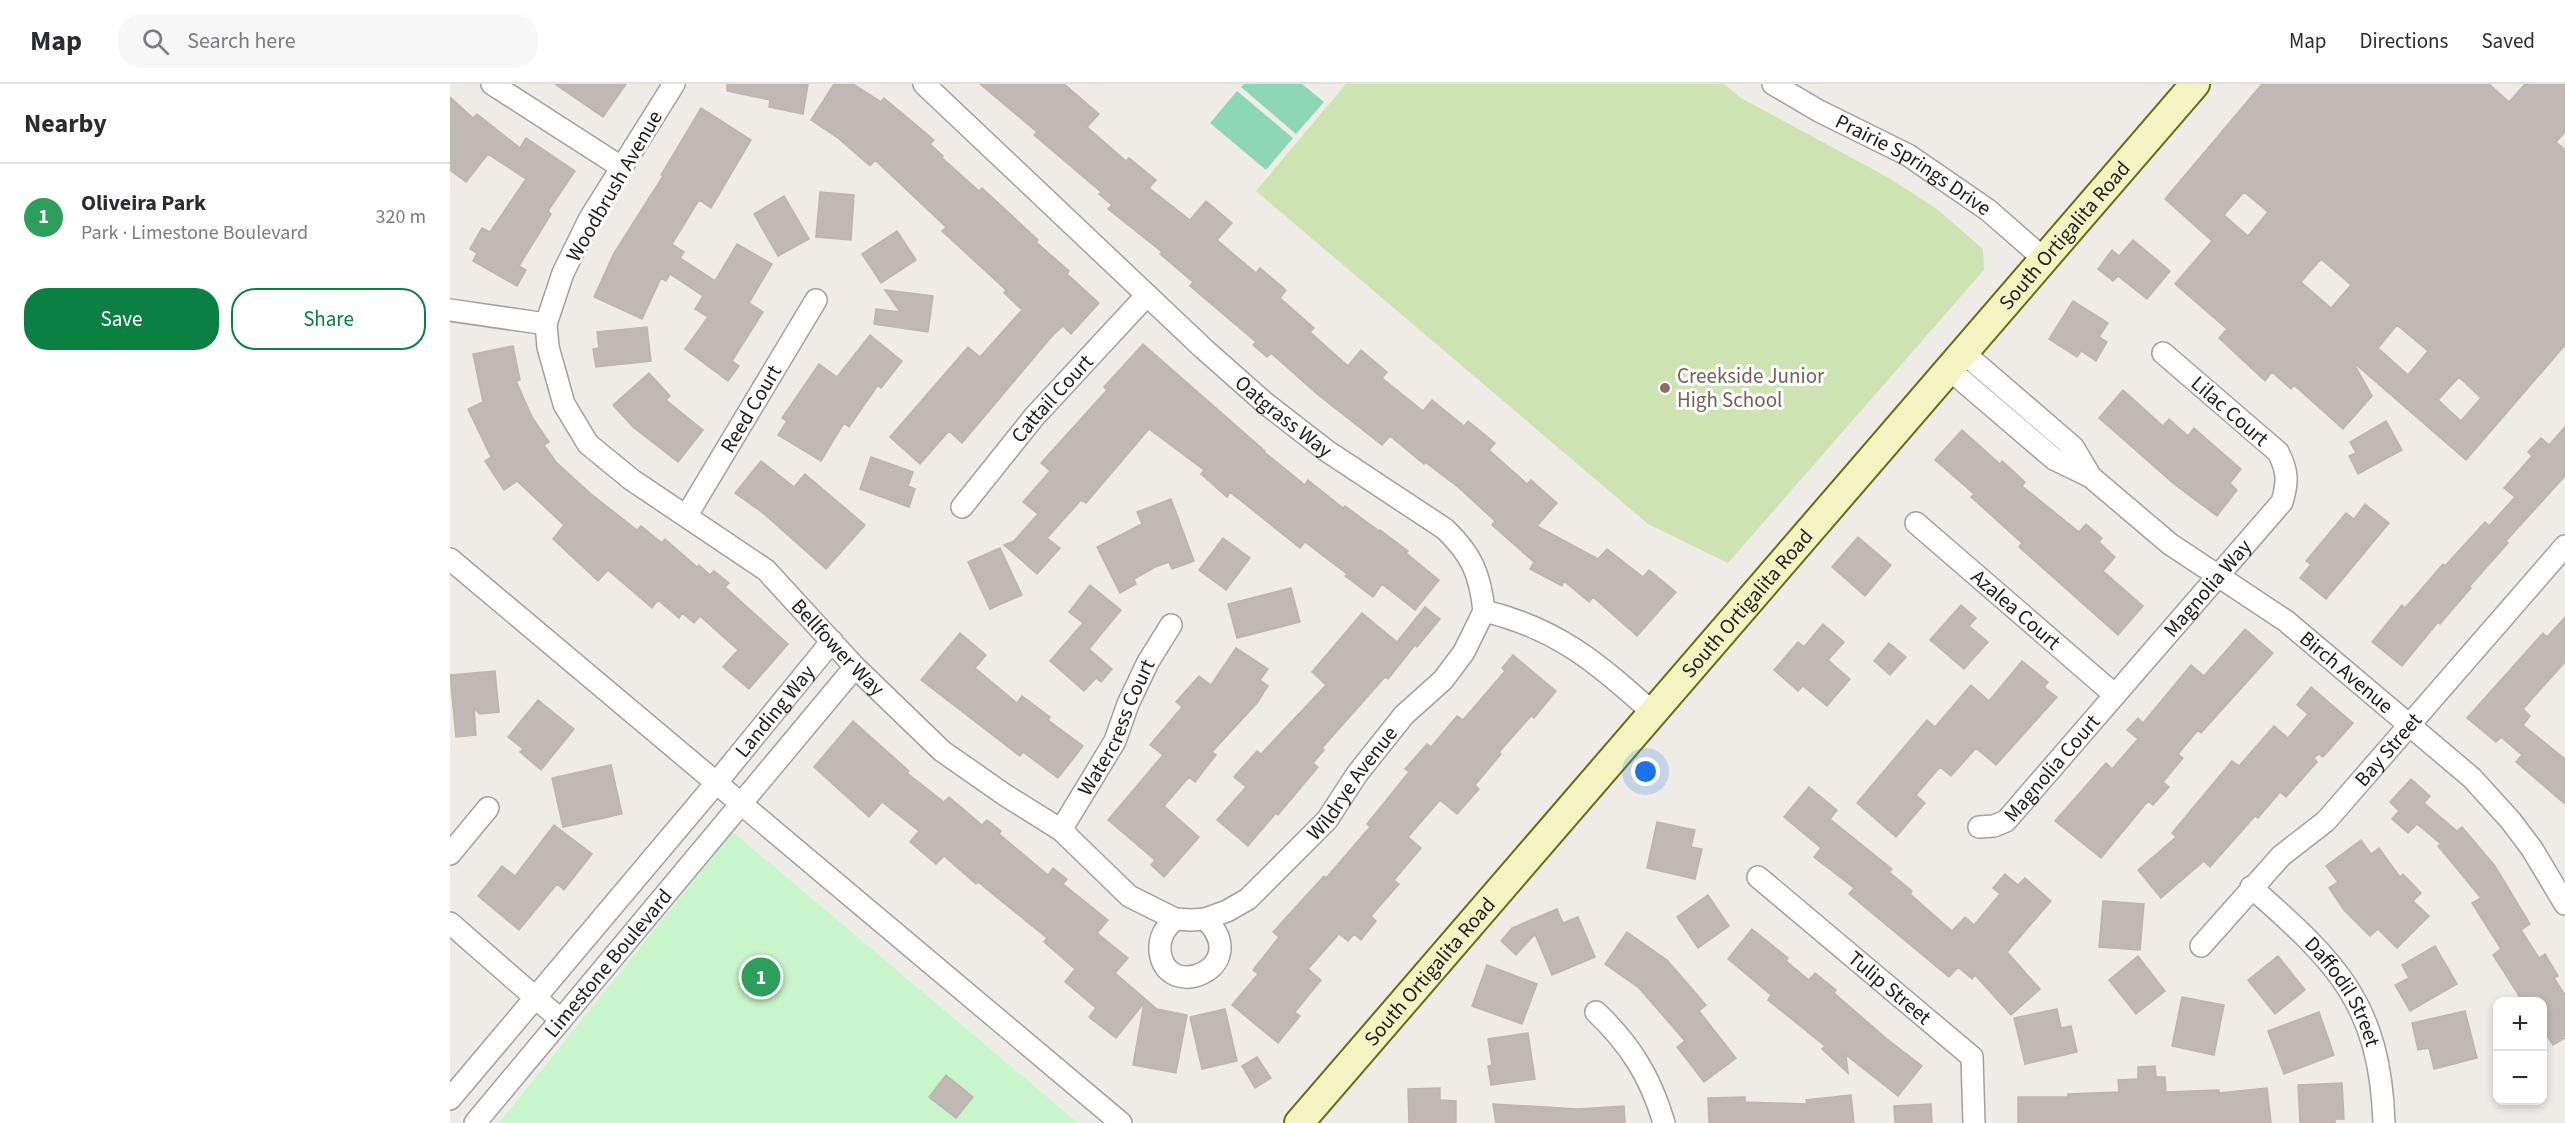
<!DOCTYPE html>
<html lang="en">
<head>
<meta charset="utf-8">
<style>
  :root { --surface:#fff; --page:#f7f7f7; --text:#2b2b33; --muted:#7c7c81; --line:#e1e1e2; --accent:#0b8043 }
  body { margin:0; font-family:"Source Sans 3",sans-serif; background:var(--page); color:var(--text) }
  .controls { position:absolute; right:18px; bottom:18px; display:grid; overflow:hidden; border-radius:12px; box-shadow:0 3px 9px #0003 }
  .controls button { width:54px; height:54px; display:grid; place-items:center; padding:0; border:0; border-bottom:2px solid var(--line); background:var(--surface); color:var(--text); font:30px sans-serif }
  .you { position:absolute; left:1196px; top:688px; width:21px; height:21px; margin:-15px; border:4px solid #fff; border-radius:50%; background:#1a73e8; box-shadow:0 0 0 9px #1a73e833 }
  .badge { display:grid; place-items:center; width:39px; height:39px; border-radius:50%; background:var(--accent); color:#fff; font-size:20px; font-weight:700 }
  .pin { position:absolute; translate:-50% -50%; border:3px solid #fff; box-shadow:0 2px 6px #0006 }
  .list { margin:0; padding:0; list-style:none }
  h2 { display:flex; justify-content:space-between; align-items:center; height:78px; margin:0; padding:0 24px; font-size:26px }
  h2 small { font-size:20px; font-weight:400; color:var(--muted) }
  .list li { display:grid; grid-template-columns:39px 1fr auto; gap:18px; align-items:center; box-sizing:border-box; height:108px; padding:0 24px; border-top:2px solid var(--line) }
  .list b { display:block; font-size:22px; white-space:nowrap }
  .list p { margin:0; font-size:20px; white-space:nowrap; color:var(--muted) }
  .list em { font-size:20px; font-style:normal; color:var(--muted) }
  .actions { display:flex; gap:12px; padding:18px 24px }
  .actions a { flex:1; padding:14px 0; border:2px solid var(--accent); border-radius:24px; text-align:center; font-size:21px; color:var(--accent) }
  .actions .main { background:var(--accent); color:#fff }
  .icon { flex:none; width:33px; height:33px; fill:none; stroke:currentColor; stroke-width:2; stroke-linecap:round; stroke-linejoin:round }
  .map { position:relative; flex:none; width:2115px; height:1039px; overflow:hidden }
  header { display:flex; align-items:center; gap:36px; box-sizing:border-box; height:84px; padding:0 30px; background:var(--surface); border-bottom:2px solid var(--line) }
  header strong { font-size:28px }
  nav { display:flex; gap:33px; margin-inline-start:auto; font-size:21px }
  .search { width:420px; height:54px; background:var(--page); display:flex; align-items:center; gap:15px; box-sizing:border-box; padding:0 21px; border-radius:24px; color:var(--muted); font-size:22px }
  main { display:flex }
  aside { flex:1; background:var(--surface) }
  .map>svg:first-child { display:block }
  .grass { fill:#cde4b2 }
  .park { fill:#c9f5cb }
  .pitch { fill:#8dd7b7 }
  .building { fill:#c0b8b4; stroke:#c0b3ab; stroke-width:1.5; fill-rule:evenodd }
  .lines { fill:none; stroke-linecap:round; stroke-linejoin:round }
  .street-casing { stroke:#a1a1a1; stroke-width:24 }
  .secondary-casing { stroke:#676e0f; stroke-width:32 }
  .street { stroke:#fff; stroke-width:21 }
  .secondary { stroke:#f3f4c1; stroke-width:28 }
  .education-dot { fill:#8d6e63; stroke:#fff; stroke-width:2 }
  .labels { text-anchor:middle; stroke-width:6; stroke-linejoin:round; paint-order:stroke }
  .street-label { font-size:21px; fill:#202020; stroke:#fff }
  .education-label { font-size:21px; fill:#785e54; stroke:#fff; text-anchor:start }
</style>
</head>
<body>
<header>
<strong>Map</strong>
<div class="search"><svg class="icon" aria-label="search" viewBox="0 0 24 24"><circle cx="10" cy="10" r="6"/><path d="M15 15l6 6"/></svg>Search here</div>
<nav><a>Map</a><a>Directions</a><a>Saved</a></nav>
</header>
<main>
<aside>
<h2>Nearby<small></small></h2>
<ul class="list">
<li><span class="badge" style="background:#2e9e5b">1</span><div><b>Oliveira Park</b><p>Park · Limestone Boulevard</p></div><em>320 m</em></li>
</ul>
<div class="actions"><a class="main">Save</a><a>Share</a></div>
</aside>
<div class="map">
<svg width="2115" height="1039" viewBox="0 0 2115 1039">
  <rect width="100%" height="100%" fill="#efece7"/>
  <!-- grass -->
  <path class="grass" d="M896,0H1274L1291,14L1439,94L1487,125L1533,165L1534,186L1278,479L1198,440L806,107Z"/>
  <!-- park -->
  <path class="park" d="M283,748L628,1039H49Z"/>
  <!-- pitch -->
  <path class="pitch" d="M794,0H852L874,18L846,50L791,3Z
    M787,7L843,54L816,86L760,39Z"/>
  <!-- building -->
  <path class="building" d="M105,0H176L153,33Z
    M277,0H358L353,30L319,23L320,16L277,7Z
    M384,0H403L431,18L434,14L484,56L480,60L493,72L491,73L529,107L532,104L557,127L588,156L586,158L619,187L617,190L649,219L621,250L613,242L603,251L512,359L499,347L470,380L440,353L518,263L530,273L572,226L554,209L556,206L492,147L496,143L425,76L420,82L388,54L361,36Z
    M530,0H614L649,30L637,43L676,77L679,74L706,96L699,104L740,136L756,117L782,139L767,156L806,189L810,184L836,206L830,214L864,244L860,248L898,282L911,266L937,288L932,294L973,327L982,316L1014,342L1018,337L1045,359L1039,366L1077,400L1081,396L1107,419L1087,442L1148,475L1157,465L1193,493L1199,486L1226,508L1187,552L1143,513L1139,518L1114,497L1112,502L1080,485L1084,478L1042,441L1045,437L1008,403L975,378L974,380L940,352L932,361L867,310L821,269L817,273L803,261L806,258L740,202L743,198L710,170L712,168L658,125L662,121L649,110L651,108L584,51L587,48Z
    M1812,0H2039L2059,18L2075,0H2115V48L2106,58L2115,66V261L2016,376L1903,278L1922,312L1893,345L1844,301L1841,305L1822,288L1815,297L1769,254L1777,245L1725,200L1762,157L1715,115ZM1794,108L1818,128L1798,152L1774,131ZM1871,175L1901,201L1881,224L1851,198ZM1947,241L1978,267L1958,291L1928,264ZM2009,293L2031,314L2011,337L1988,316Z
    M0,13L23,34L27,30L70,64L76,54L125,87L98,127L101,130L69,182L76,186L67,202L23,177L27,169L20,165L32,144L40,148L76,95L38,70L16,98L0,86Z
    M251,24L301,56L261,124L249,116L222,160L234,168L230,174L265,197L287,160L322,180L299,219L313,228L282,277L289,282L278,297L235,265L258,233L245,225L253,212L220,190L216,197L211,194L192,235L144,213L164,169L213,92L211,91Z
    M370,108L404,111L401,156L366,153Z
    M334,112L359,155L328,172L304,130Z
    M447,147L466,176L431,199L412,170Z
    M1683,156L1720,187L1697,215L1668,192L1663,197L1648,185L1662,166L1669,172Z
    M435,206L483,212L478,248L424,240L426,225L450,228Z
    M1623,217L1658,239L1649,253L1657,258L1646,277L1631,267L1627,273L1599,255Z
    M197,243L201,277L146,283L143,265L149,264L147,248Z
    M420,251L452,277L431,304L428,301L399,343L394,339L371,377L328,351L337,337L332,334L369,280L387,293Z
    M693,260L815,367L814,368L855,401L858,396L893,424L895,422L929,447L930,446L958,467L956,469L989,496L965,526L932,500L923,513L895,492L897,490L855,458L850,464L780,408L777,413L751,390L754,386L699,345L636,419L631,416L597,454L610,464L587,490L554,461L564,457L588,430L573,418L600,387L591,379L657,306L654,303Z
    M63,262L70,296L66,297L82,333L99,358L94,361L106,378L141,410L187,446L191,442L212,459L215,455L247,483L249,481L260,491L264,487L279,499L275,503L338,560L299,605L273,583L288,566L250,532L244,539L232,529L229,534L208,516L202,524L158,486L148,497L103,455L114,441L67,397L54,406L35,377L41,373L18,325L33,318L23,270Z
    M199,289L220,312L216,316L253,346L228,378L183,343L163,321Z
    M1673,306L1713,342L1719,335L1738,352L1744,344L1791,385L1780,399L1787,406L1767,432L1724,400L1649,334Z
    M1936,337L1952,366L1908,390L1899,372L1906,369L1900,358Z
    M2115,343V392L2056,457L2058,459L2019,503L2021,504L1990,540L1988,538L1952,582L1922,558L1952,521L1955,524L1993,480L1995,482L2035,438L2039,442L2065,413L2054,404L2082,372L2078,368L2091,354L2099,361Z
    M1512,346L1550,380L1552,377L1575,398L1572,402L1629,448L1636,440L1652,454L1649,458L1665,473L1653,487L1693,522L1668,551L1569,463L1572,459L1521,413L1524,410L1485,376Z
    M421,373L463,388L458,402L465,405L459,423L410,405Z
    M311,377L344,403L355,390L415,441L376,485L313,429L285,409Z
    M721,415L744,477L722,485L719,478L705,483L684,495L686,500L670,509L647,463L692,440L687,428Z
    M1915,420L1939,439L1876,515L1850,494L1861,480L1856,477L1896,429L1904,435Z
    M1408,453L1441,481L1415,512L1382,483Z
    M773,454L800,474L776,506L749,486Z
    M550,464L572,511L540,525L518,478Z
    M640,501L671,526L639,565L662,585L651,598L646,594L634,607L600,577L633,539L619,528Z
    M841,504L850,538L787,554L778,520Z
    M1511,521L1526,534L1519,542L1538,558L1514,585L1480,556Z
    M975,523L990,535L967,563L965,561L938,595L935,593L872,664L874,666L863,679L868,683L828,731L826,729L798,762L767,736L796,703L784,693L807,667L811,670L876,601L862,588L912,529L947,558Z
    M2115,533V578L2073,625L2080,632L2073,641L2115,675V720L2066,678L2072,671L2051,653L2046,658L2017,634L2093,549L2097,553Z
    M1373,540L1394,558L1378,576L1400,595L1377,622L1353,602L1348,607L1324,586L1348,558L1354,563Z
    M1795,545L1823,569L1751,649L1748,646L1728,670L1733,674L1713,698L1719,703L1703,721L1698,717L1651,774L1605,737L1656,679L1662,685L1688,655L1677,646L1688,634L1693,639L1741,581L1754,592Z
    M510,549L536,571L525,584L567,619L572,612L600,633L598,636L633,662L608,694L573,668L570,672L471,596Z
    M1439,559L1456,573L1440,591L1424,577Z
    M786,564L818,585L810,596L818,602L807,619L762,668L766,671L745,698L739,693L714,722L749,753L714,793L701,781L705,776L658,736L713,671L700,661L732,623L726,618L749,592L761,601Z
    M1063,571L1106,607L1084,634L1081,632L1049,668L1051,670L1025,701L1029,705L1007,730L990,716L958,753L971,764L944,796L949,800L921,832L926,837L911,856L904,850L898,857L889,850L858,885L871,896L845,928L850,932L828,959L782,921L808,890L803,886L829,853L823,848L874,792L876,794L920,743L917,740L959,688L955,685L977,660L981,663L1007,632L1013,636L1055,587L1052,584Z
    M1572,577L1598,598L1594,603L1607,613L1546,681L1526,664L1501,692L1490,683L1466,711L1475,719L1446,753L1407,719L1477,636L1485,643L1521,601L1539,617Z
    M45,587L49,628L30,630L24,625L26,651L6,653L0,591Z
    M1861,603L1903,639L1873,673L1869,670L1864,674L1867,678L1836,713L1830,708L1808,734L1805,732L1760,783L1754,777L1711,814L1688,786L1726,753L1722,749L1782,677L1789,682L1824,642L1838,654L1858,630L1847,621Z
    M88,616L124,645L91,686L70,668L73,665L58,653Z
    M403,637L459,687L457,689L494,718L499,713L532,741L537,736L551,747L549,750L598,791L603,784L617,795L613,800L658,836L647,849L678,874L665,889L707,925L737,931L726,989L683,981L694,919L666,954L639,933L646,924L615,898L625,885L594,858L597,854L528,798L526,800L494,772L486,780L460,758L469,747L432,718L419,733L364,683Z
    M161,681L172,730L113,743L102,694Z
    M1961,695L1980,712L1974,719L2007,747L2012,743L2045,782L2080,840L2071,846L2089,874L2095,870L2108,892L2104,894L2115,911V954L2103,961L2092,944V918H2073L2043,871L2051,865L2022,819L2031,814L1988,762L1991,760L1967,740L1958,749L1942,735L1949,727L1940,718Z
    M1359,703L1387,726L1380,735L1442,785L1439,788L1462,807L1460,810L1502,847L1515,833L1524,841L1550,810L1543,804L1555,790L1568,801L1575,794L1601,817L1557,868L1590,905L1561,931L1525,891L1522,895L1508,883L1499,893L1399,810L1404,804L1364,773L1371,764L1334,733Z
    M1207,738L1245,746L1241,763L1252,765L1245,795L1197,784Z
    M104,741L142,770L114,806L107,800L69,846L28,812L52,782L65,792Z
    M1911,756L1921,770L1929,764L1950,793L1953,790L1971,809L1963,817L1979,832L1947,864L1928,845L1920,852L1894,826L1879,804L1888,798L1876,782Z
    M1258,811L1279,842L1248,864L1227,833Z
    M1653,817L1694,820L1690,866L1649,863Z
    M1107,825L1113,839L1128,833L1145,873L1102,891L1085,850L1066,871L1051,857L1062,844Z
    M1302,845L1338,874L1336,877L1359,896L1365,889L1386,906L1384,909L1437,955L1472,982L1448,1012L1396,971L1398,989L1372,965L1375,962L1318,916L1321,911L1278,875Z
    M1177,848L1217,876L1256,921L1249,927L1286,974L1254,998L1227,963L1235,957L1189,904L1155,880Z
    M1985,862L2007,900L1960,927L1945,901L1959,894L1952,881Z
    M1688,872L1715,907L1686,930L1659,896Z
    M1828,872L1855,906L1825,930L1798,896Z
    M1037,881L1087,900L1072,940L1022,922Z
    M1732,913L1774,921L1764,971L1722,962Z
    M775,925L787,977L752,985L740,933Z
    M1607,925L1611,944L1621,942L1627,968L1575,980L1564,934Z
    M2015,927L2027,974L1984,985L1979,964L1968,966L1962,939Z
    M1869,928L1884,971L1834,990L1818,947Z
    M1078,949L1085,995L1041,1001L1038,982L1042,981L1038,955Z
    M807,973L821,994L805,1004L792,982Z
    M1705,982L1706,993H1715L1716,1008L1769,1006V1009L1817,1004L1821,1039H1568V1013H1618V1010L1669,1008L1668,996L1688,995V983Z
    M496,991L523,1013L506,1034L479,1013Z
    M1892,999L1894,1035H1885V1039H1850L1848,1001Z
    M990,1004V1016L1006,1017V1039H959L958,1005Z
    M1401,1011L1404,1039H1259L1258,1014L1295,1013V1018L1357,1020L1356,1016Z
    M1043,1020L1129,1025L1174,1022L1175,1039H1046Z
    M1481,1020L1482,1039H1445L1444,1022Z"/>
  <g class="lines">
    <!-- street casing -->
    <g class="street-casing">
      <g id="street">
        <path d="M42,0L171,83"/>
        <path id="s1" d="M224,0L140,134L113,189L96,240L98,263L114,320L138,360L182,396L316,486L405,583L492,667L555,711L611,746L679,812L725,835L741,836L755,835L777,827L798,815L877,736L907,690L954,631L993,596L1014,568L1034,527"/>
        <path id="s2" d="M474,0L754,265L815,319L877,367L995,445C1022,471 1030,490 1034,527"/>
        <path id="s3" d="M1323,0L1369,27L1458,71L1538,126L1594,175"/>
        <path d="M0,226L96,240"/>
        <path d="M1515,270L1623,363L1641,393"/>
        <path id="s4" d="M1500,286L1604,375L1641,393L1720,460L1836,537L2022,694L2061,737L2082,765L2115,820"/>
        <path id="s5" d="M512,423L584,333L697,211"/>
        <path id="s6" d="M237,431L366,216"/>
        <path id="s7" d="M1466,439L1665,611"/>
        <path d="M0,475L671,1039"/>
        <path d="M1034,527C1107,544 1149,580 1203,629"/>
        <path id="s8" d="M1529,743L1544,742L1556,737L1832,418C1838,398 1838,387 1828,368L1713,269"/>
        <path id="s9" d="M611,746L665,657L678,620L698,578L721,541"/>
        <path d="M0,770L38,724"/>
        <path id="s10" d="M1308,793L1522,973L1524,1039"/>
        <path id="s11" d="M1801,803C1886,878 1930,919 1934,1039"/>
        <path d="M725,835C715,844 709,853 710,867C715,920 805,883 755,835"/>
        <path d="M0,839L111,936"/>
        <path id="s12" d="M1751,862L1831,772L1876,737L2115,462"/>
        <path d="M1146,928C1180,960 1201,994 1214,1039"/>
        <path id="s13" d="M0,1015L267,698L382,557"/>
        <path id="s14" d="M25,1039L405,583"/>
      </g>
    </g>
    <!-- secondary casing -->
    <g class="secondary-casing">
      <g id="secondary">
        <path id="s15" d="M849,1039L1745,0"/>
      </g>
    </g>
    <!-- street -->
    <use href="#street" class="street"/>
    <!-- secondary -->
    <use href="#secondary" class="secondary"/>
  </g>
  <!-- markers -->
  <circle class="education-dot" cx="1215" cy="304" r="6"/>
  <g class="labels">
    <!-- street labels -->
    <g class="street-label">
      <text dy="7" stroke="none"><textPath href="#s3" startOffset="162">Prairie Springs Drive</textPath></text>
      <text transform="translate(164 102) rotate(-60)" y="7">Woodbrush Avenue</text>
      <text dy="7" stroke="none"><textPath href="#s15" startOffset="1172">South Ortigalita Road</textPath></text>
      <text dy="7" stroke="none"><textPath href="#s5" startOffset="141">Cattail Court</textPath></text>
      <text dy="7" stroke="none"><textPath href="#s6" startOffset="124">Reed Court</textPath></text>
      <text transform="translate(1780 327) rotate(41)" y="7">Lilac Court</text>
      <text dy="7" stroke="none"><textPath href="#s2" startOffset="490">Oatgrass Way</textPath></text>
      <text dy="7" stroke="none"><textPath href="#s8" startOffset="336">Magnolia Way</textPath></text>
      <text dy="7" stroke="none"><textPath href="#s15" startOffset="686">South Ortigalita Road</textPath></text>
      <text dy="7" stroke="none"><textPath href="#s7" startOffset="132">Azalea Court</textPath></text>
      <text dy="7" stroke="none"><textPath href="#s1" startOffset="726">Bellfower Way</textPath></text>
      <text dy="7" stroke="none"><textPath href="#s4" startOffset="500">Birch Avenue</textPath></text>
      <text dy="7" stroke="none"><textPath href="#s13" startOffset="506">Landing Way</textPath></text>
      <text dy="7" stroke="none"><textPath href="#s9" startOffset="117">Watercress Court</textPath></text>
      <text dy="7" stroke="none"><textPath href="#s12" startOffset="272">Bay Street</textPath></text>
      <text dy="7" stroke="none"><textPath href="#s8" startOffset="98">Magnolia Court</textPath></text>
      <text dy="7" stroke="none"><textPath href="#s1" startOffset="1396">Wildrye Avenue</textPath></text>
      <text dy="7" stroke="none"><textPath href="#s14" startOffset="208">Limestone Boulevard</textPath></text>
      <text dy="7" stroke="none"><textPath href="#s15" startOffset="200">South Ortigalita Road</textPath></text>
      <text dy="7" stroke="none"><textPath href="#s10" startOffset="172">Tulip Street</textPath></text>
      <text dy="7" stroke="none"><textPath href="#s11" startOffset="141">Daffodil Street</textPath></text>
    </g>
    <!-- education labels -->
    <g class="education-label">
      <text x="1227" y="299">Creekside Junior<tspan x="1227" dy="24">High School</tspan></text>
    </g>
  </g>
</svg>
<div class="controls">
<button>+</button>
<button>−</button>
</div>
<div class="you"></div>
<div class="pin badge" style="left:311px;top:893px;background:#2e9e5b">1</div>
</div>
</main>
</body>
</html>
